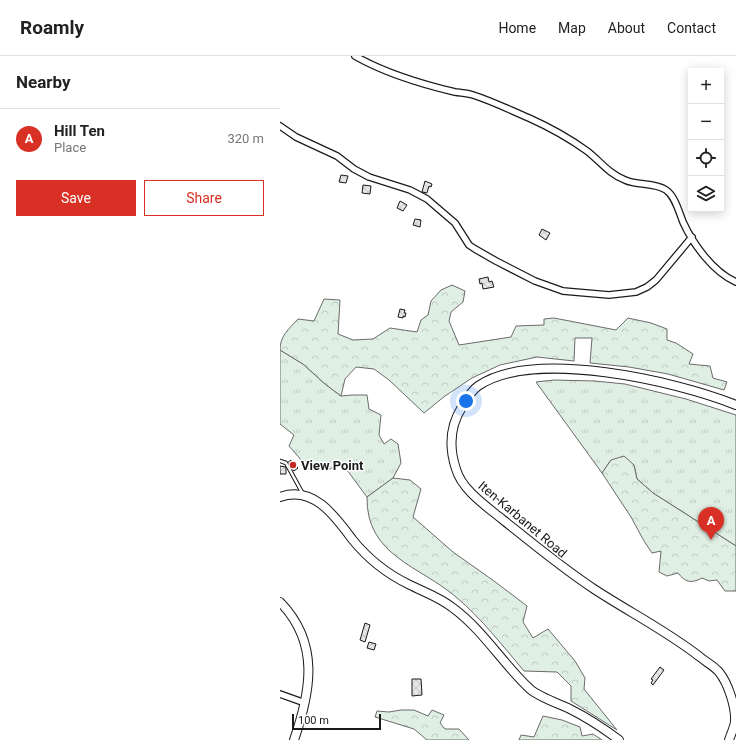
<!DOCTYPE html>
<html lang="en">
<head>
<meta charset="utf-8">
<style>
  :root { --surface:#fff; --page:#f2f2f2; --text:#222; --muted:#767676; --line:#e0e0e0; --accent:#d93025 }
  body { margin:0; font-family:Roboto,sans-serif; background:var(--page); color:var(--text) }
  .controls { position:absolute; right:12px; top:12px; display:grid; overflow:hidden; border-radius:0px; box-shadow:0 2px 10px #0003 }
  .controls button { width:36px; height:36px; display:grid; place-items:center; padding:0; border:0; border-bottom:1px solid var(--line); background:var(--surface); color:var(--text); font:20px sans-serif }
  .scale { position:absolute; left:12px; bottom:10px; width:89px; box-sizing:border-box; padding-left:4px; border:2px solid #1a1a1a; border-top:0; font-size:11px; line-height:14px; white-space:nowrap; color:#1a1a1a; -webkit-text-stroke:3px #fff; paint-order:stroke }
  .you { position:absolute; left:186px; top:345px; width:14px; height:14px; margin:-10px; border:3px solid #fff; border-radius:50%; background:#1a73e8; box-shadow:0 0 0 6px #1a73e833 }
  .badge { display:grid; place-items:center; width:26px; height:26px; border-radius:50%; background:var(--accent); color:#fff; font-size:13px; font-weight:700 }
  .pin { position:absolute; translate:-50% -33px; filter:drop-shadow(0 1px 2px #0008) }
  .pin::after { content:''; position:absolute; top:21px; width:14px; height:12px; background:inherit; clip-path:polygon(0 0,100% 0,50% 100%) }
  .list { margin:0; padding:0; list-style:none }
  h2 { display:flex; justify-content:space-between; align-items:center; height:52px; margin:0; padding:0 16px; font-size:17px }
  h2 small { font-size:13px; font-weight:400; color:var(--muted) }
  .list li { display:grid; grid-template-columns:26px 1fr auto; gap:12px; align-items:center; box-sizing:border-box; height:60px; padding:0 16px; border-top:1px solid var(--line) }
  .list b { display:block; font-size:15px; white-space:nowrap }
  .list p { margin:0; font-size:13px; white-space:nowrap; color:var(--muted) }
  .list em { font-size:13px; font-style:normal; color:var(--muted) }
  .actions { display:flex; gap:8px; padding:12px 16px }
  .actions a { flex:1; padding:9px 0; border:1px solid var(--accent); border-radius:0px; text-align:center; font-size:14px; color:var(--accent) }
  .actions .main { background:var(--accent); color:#fff }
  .icon { flex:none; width:22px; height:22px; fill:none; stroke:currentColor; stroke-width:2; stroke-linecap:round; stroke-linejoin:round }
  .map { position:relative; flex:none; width:456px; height:684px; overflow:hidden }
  header { display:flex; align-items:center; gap:24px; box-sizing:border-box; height:56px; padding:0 20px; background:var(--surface); border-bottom:1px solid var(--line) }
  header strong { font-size:19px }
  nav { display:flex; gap:22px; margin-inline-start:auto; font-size:14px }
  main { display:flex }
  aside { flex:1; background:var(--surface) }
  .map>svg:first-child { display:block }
  .grass { fill:url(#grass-tufts); stroke:#6a6a6a }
  .forest { fill:url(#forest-crowns); stroke:#6a6a6a }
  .building { fill:url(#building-cross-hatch); stroke:#1a1a1a }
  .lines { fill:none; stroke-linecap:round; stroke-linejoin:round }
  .service-casing { stroke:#1a1a1a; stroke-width:4.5 }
  .minor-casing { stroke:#1a1a1a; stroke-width:8 }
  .primary-casing { stroke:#1a1a1a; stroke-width:10 }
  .service { stroke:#fff; stroke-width:2.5 }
  .minor { stroke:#fff; stroke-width:5.5 }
  .primary { stroke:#fff; stroke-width:8 }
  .poi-dot { fill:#c62828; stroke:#fff; stroke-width:1.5 }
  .labels { text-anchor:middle; stroke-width:3; stroke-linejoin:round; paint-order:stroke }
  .poi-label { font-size:13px; font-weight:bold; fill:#1a1a1a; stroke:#fff; text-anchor:start }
  .street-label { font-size:13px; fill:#1a1a1a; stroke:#fff }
</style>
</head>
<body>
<header>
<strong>Roamly</strong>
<nav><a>Home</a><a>Map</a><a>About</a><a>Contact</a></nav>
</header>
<main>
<aside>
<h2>Nearby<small></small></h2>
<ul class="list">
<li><span class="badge">A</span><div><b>Hill Ten</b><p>Place</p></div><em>320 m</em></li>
</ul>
<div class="actions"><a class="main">Save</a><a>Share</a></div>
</aside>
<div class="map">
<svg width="456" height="684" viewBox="0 0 456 684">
  <defs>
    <pattern id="grass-tufts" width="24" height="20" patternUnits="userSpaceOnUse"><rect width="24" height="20" fill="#e0efe3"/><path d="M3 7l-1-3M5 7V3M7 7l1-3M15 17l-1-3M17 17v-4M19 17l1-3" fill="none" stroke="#c0ccc2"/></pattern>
    <pattern id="forest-crowns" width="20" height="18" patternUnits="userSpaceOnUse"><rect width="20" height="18" fill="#e0efe3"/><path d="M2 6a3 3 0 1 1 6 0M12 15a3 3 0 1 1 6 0" fill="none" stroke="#c0ccc2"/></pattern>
    <pattern id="building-cross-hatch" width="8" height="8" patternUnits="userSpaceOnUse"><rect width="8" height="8" fill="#e6e6e6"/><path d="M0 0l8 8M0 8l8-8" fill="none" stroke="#c5c5c5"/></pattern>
  </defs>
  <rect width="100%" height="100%" fill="#fff"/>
  <!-- grass -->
  <path class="grass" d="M0,294L23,308L45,328L61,340L72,339H87L89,353L101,359L99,379L104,388L111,383L118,388L121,407L113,422L87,441L67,414L58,408L50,413L30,414L9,390L14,379L0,368Z
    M274,324L315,325L345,328L406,343L456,359V490L373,437L357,423L354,409L331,404L322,417L256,326Z"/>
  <!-- forest -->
  <path class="forest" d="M172,229L185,235L183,246L171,256L169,265L179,289L231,281L236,270L264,269V263L274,262L336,274L348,262L371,267L387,273V284L396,287L413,298L409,308L430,310L433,322L447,326L444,334L388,318L349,311L310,307L312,282H295L294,305L257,301L220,309L192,322L165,340L144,357L109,324L94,313L76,311L65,323L61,340L45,328L23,308L0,294C0,280 8,274 18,263L34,265L44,243L60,244L58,278L73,284L93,283L110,272L137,276L141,264L148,259L151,245L161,234Z
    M344,400L354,409L357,423L373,437L456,490V535H445L437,524L429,525L422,522C411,528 405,526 398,517L387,520L379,516L381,495L372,497L364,485L351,461L322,417L331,404Z
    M113,422L130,424L141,433L133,461L173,496L214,525L247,550L243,566L253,582L268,573L295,605L305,622L304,633L337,674L291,645V630L277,616L244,615C222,589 202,563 176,541C140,510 86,500 87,441Z
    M121,654H134L148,660L152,654L164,659L160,667L165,673H179L189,684H147L134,673L95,661L97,655L109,656Z
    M263,660L282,664L300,671L302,680L313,678L322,684H239L241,679L254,681Z"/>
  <!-- building -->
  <path class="building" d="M61,119L68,120L66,127L59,126Z
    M145,125L152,128L151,131L149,130L147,137L142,136Z
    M83,129L91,130L90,138L82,137Z
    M120,145L127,149L123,155L117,152Z
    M135,163L141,164L140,171L133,169Z
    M262,173L270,177L266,184L259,179Z
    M208,221L209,226L212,225L214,231L203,233L202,227L200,228L199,223Z
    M120,253L125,254L124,257H126L125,261L123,260V262L118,261Z
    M11,404L18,412L14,415L7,407Z
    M0,410L6,411V418H0Z
    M85,567L90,569L85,586L80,584Z
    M89,586L96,588L94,594L87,592Z
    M380,611L384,614L373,629L371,627L373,624L371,623Z
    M132,623H141L142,639L132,640Z"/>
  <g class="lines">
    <!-- service casing -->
    <g class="service-casing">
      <path id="service" d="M0,405L6,407L23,438"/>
    </g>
    <!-- minor casing -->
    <g class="minor-casing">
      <path id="minor" d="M75,0C105,17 141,28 175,36C181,37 187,37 193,39C212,45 230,54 249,62C269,71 289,82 307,95C320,105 329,118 345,124C358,130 374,126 386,134C395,140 399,156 403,166C413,188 433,216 456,226
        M0,70L16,81L57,100L74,113L89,121L130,134L147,143L175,167L189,189L195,193L216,205L255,225L283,235L329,239L356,236L367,231L376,224L412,181
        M0,638L25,647"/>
    </g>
    <!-- primary casing -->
    <g class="primary-casing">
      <path id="primary" d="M0,441C33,429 55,460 72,483C88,503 107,518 130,529C144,536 161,542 173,552C203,574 223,608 250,633C259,641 277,647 288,652C306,661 322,671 339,684
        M0,546C40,587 31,635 14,684
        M449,684C451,678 454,672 455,666C456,651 448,627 439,616C434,610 426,606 420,601C387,575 349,556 314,533C282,512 252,487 222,463C206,450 182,434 176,413C169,392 170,370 182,351C186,344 192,334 198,330C253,292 397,325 456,349"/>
    </g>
    <!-- service -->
    <use href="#service" class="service"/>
    <!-- minor -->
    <use href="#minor" class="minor"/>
    <!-- primary -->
    <use href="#primary" class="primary"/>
  </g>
  <!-- markers -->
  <circle class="poi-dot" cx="13" cy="409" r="4"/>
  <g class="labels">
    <!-- poi labels -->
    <g class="poi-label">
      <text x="21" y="414">View Point</text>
    </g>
    <!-- street labels -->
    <g class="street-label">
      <text transform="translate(243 463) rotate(40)" y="5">Iten-Karbanet Road</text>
    </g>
  </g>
</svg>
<div class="controls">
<button>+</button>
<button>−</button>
<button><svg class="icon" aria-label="locate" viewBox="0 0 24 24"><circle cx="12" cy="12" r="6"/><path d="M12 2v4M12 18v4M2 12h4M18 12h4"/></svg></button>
<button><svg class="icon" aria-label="layers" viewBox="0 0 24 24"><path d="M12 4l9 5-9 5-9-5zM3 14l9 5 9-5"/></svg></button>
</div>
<div class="scale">100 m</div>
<div class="you"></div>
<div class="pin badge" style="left:431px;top:484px">A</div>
</div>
</main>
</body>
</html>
